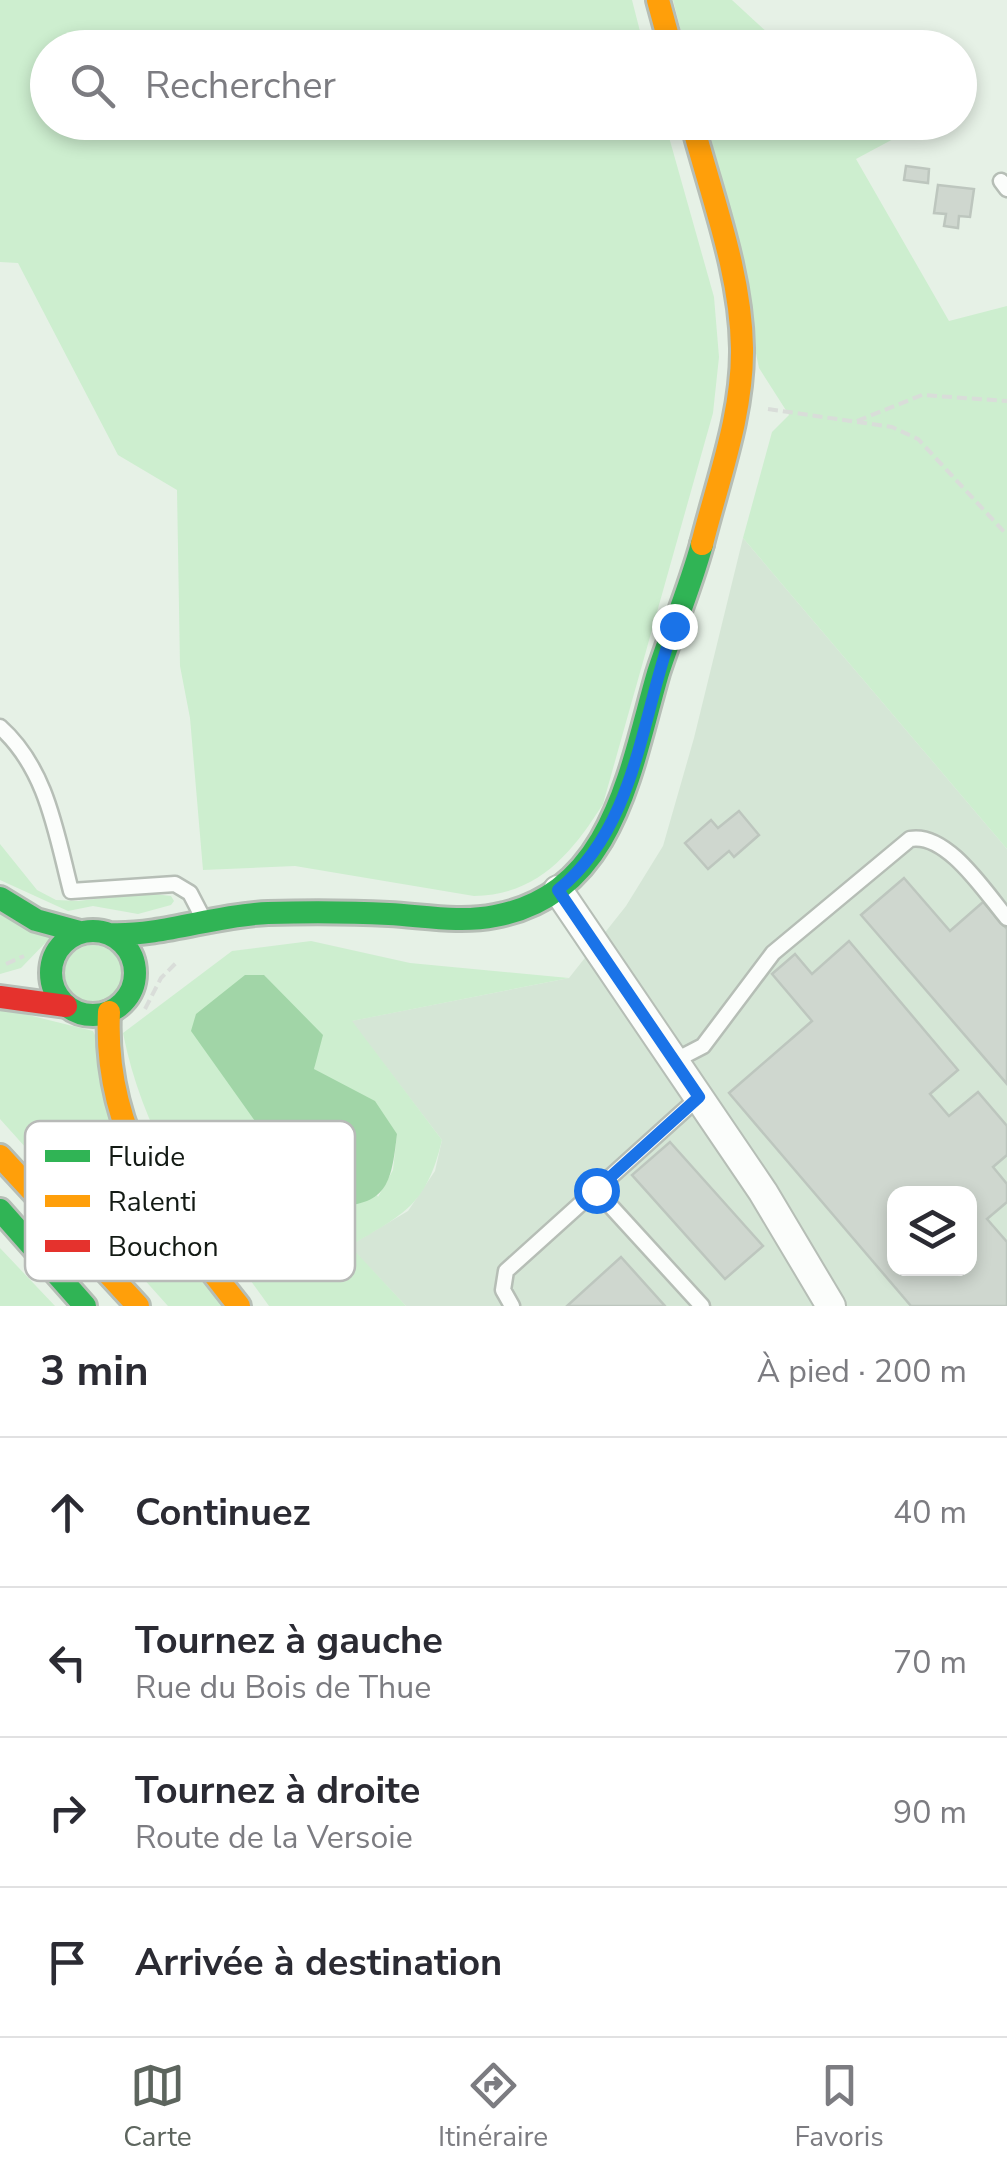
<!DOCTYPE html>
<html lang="fr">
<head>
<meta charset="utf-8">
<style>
  :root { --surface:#fff; --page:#f2f2f3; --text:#2b2b33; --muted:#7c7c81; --line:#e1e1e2; --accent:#5d655e }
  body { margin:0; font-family:"Nunito Sans",sans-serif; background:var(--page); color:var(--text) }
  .controls { position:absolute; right:30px; bottom:30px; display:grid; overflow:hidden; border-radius:20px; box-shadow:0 5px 15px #0003 }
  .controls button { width:90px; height:90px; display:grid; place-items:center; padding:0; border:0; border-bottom:2px solid var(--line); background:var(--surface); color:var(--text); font:50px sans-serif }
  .stop { position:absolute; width:30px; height:30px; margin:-22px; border:8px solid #1a73e8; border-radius:50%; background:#fff }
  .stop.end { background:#1a73e8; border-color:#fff; box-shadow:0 2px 10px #0008 }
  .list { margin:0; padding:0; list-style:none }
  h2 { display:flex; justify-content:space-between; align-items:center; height:130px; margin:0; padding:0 40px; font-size:42px }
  h2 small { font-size:32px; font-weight:400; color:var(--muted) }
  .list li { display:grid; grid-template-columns:65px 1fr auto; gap:30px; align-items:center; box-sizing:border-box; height:150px; padding:0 40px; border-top:2px solid var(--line) }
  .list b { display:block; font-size:38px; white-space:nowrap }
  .list p { margin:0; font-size:32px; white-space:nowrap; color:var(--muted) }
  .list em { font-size:32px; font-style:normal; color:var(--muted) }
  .icon { flex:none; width:55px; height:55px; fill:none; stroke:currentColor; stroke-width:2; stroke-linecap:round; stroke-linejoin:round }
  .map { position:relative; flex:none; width:1007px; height:1306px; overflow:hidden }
  .search { position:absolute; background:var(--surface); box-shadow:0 5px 15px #0003; left:30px; right:30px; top:30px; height:110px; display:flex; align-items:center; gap:25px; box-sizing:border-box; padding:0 35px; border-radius:55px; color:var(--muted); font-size:38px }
  .sheet { height:730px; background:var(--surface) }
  nav { display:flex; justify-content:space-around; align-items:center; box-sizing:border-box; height:140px; border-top:2px solid var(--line); background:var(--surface); font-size:28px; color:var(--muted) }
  nav a { display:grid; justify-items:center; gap:5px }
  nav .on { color:var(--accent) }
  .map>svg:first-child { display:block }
  .built { fill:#d5e6d6; fill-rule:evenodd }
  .green { fill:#cdeecf; fill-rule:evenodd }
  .water { fill:#a1d5a7 }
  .building { fill:#cfd7cf; stroke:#bdc6be; stroke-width:2.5; fill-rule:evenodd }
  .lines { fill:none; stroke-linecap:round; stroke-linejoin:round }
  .lane-casing { stroke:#b6beb6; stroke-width:19 }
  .street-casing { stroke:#b6beb6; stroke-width:32 }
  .fast-casing { stroke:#b6beb6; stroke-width:28 }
  .slow-casing { stroke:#b6beb6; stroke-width:28 }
  .jam-casing { stroke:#b6beb6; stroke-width:28 }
  .path { stroke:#d9ddd9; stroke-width:4; stroke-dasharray:10 5; stroke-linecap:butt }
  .lane { stroke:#fbfdfb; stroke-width:14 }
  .street { stroke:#fbfdfb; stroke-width:28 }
  .fast { stroke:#30b455; stroke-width:22 }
  .slow { stroke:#ff9f0a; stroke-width:22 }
  .jam { stroke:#e5322d; stroke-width:22 }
  .route { stroke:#1a73e8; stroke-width:12 }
  .key { fill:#fff; stroke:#b8bab8; stroke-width:2.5 }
  .key-label { font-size:28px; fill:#131a14 }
</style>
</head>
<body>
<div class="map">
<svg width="1007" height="1306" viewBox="0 0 1007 1306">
  <rect width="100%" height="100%" fill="#e6f1e6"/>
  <!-- built -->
  <path class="built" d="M743,538L1007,849V1306H406L349,1246L408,1211L435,1171L442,1140L351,1021L569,978L626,906L663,846L694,738ZM894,1194H970V1268H894Z"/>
  <!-- green -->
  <path class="green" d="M0,0H632L644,47L48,48V122L665,123L714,297L719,357L713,413L603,804C572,853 538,895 474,896L295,866L203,870L190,718L180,666L177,490L118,455L18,263L0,262Z
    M673,0H732L769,34L809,39L817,47H685Z
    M708,123H923L856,159L949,321L1007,306V849L743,538L772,432L789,415L759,368Z
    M0,844L37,890L56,900L78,901L146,893L171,896L174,901L171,905L138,914L93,906L68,911L0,880Z
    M0,912L53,935L21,968L0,974Z
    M311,941L410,963L569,978L352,1021L442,1140C426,1206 405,1213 350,1246L406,1306H269C203,1214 146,1148 123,1033L232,951ZM264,975L316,1055L314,1069L397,1134L393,1170L378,1197Z
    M64 974a29 29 0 1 1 58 0a29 29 0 1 1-58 0Z
    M0,1008L93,1031L226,1306H168L0,1119Z
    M0,1248L55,1306H0Z"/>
  <!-- water -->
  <path class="water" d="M245,975H264L323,1035L314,1069L375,1101L397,1134C391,1186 387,1205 331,1207L294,1176L191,1031L196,1014Z"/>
  <!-- building -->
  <path class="building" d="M906,166L929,169L928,183L904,180Z
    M938,185L974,189L970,217L959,216L958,228L944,226L946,214L934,213Z
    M739,811L759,835L734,857L729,851L708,869L685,843L711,820L718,828Z
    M904,878L950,931L983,902L1007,929V1084L861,915Z
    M849,941L958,1070L930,1094L949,1116L978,1092L1007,1126V1155L993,1167L1007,1184V1202L987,1219L1007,1242V1306H911L729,1093L812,1021L772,974L795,954L812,974ZM894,1194H970V1268H894Z
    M670,1142L763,1246L725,1279L632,1175Z
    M621,1257L665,1306H567Z"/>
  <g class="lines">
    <!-- lane casing -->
    <g class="lane-casing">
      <path id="lane" d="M1001,181L1007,189
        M0,727C47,769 56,833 71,891L175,884L190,893L204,920
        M674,1061L703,1046L773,953L910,839C947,832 985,892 1007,918
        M596,1190L702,1306
        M512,1306L503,1290L506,1271L699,1097"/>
    </g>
    <!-- street casing -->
    <g class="street-casing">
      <path id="street" d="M558,890L763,1192L831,1306"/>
    </g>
    <!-- fast casing -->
    <g class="fast-casing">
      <path id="fast" d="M0,898L36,920L80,932
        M51 973a42 42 0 1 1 84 0a42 42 0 1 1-84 0Z
        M110,934C164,936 214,915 268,913C308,912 349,912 389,914C424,916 461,923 495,916C614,894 630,769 658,673C672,630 690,588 702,544
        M0,1210L85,1306"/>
    </g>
    <!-- slow casing -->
    <g class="slow-casing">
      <path id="slow" d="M658,0L671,48
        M692,122C711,195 741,272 742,348C743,414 718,480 702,544
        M109,1012C103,1135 166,1214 239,1306
        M0,1156L138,1306"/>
    </g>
    <!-- jam casing -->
    <g class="jam-casing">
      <path id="jam" d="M0,997L66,1006"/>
    </g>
    <!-- path -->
    <path class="path" d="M768,409L892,427L918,439L1007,535
      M857,421L922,395L1007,401
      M6,964L24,956
      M145,1009L161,978L176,963"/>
    <!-- lane -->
    <use href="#lane" class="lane"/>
    <!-- street -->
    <use href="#street" class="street"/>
    <!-- fast -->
    <use href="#fast" class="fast"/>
    <!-- slow -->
    <use href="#slow" class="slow"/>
    <!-- jam -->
    <use href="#jam" class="jam"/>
  </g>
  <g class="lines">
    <!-- route -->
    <path class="route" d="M596,1190L699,1097L558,890C637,826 641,716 674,626"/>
  </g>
  <!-- legend -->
  <rect x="25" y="1121" width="330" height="160" rx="15" class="key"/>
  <rect x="45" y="1150" width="45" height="12" fill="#30b455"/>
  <rect x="45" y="1195" width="45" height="12" fill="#ff9f0a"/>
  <rect x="45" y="1240" width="45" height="12" fill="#e5322d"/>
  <g class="key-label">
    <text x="108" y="1166">Fluide</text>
    <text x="108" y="1211">Ralenti</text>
    <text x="108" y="1256">Bouchon</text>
  </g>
</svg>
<div class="controls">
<button><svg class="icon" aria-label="layers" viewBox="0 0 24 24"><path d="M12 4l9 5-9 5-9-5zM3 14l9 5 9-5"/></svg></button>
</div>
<div class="stop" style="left:596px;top:1190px"></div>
<div class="stop end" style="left:674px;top:626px"></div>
<div class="search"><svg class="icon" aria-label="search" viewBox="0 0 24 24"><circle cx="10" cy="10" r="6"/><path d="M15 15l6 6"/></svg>Rechercher</div>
</div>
<section class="sheet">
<h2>3 min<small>À pied · 200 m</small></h2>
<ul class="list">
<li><svg class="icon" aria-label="ahead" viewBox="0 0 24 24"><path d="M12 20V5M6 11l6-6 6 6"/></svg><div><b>Continuez</b></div><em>40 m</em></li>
<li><svg class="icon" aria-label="left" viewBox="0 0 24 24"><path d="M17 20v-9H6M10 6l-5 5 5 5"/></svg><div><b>Tournez à gauche</b><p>Rue du Bois de Thue</p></div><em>70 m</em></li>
<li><svg class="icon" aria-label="right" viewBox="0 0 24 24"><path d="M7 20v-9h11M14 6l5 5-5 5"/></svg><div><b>Tournez à droite</b><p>Route de la Versoie</p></div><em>90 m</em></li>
<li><svg class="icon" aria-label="arrive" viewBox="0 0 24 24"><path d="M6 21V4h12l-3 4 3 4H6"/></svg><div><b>Arrivée à destination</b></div></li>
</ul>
</section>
<nav>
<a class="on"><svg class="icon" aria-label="map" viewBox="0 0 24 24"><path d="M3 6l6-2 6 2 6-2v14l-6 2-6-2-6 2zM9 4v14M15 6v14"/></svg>Carte</a>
<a><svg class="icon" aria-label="directions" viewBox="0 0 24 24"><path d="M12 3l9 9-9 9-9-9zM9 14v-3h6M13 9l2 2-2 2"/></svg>Itinéraire</a>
<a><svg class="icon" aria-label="saved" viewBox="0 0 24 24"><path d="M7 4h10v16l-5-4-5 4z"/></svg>Favoris</a>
</nav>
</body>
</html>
